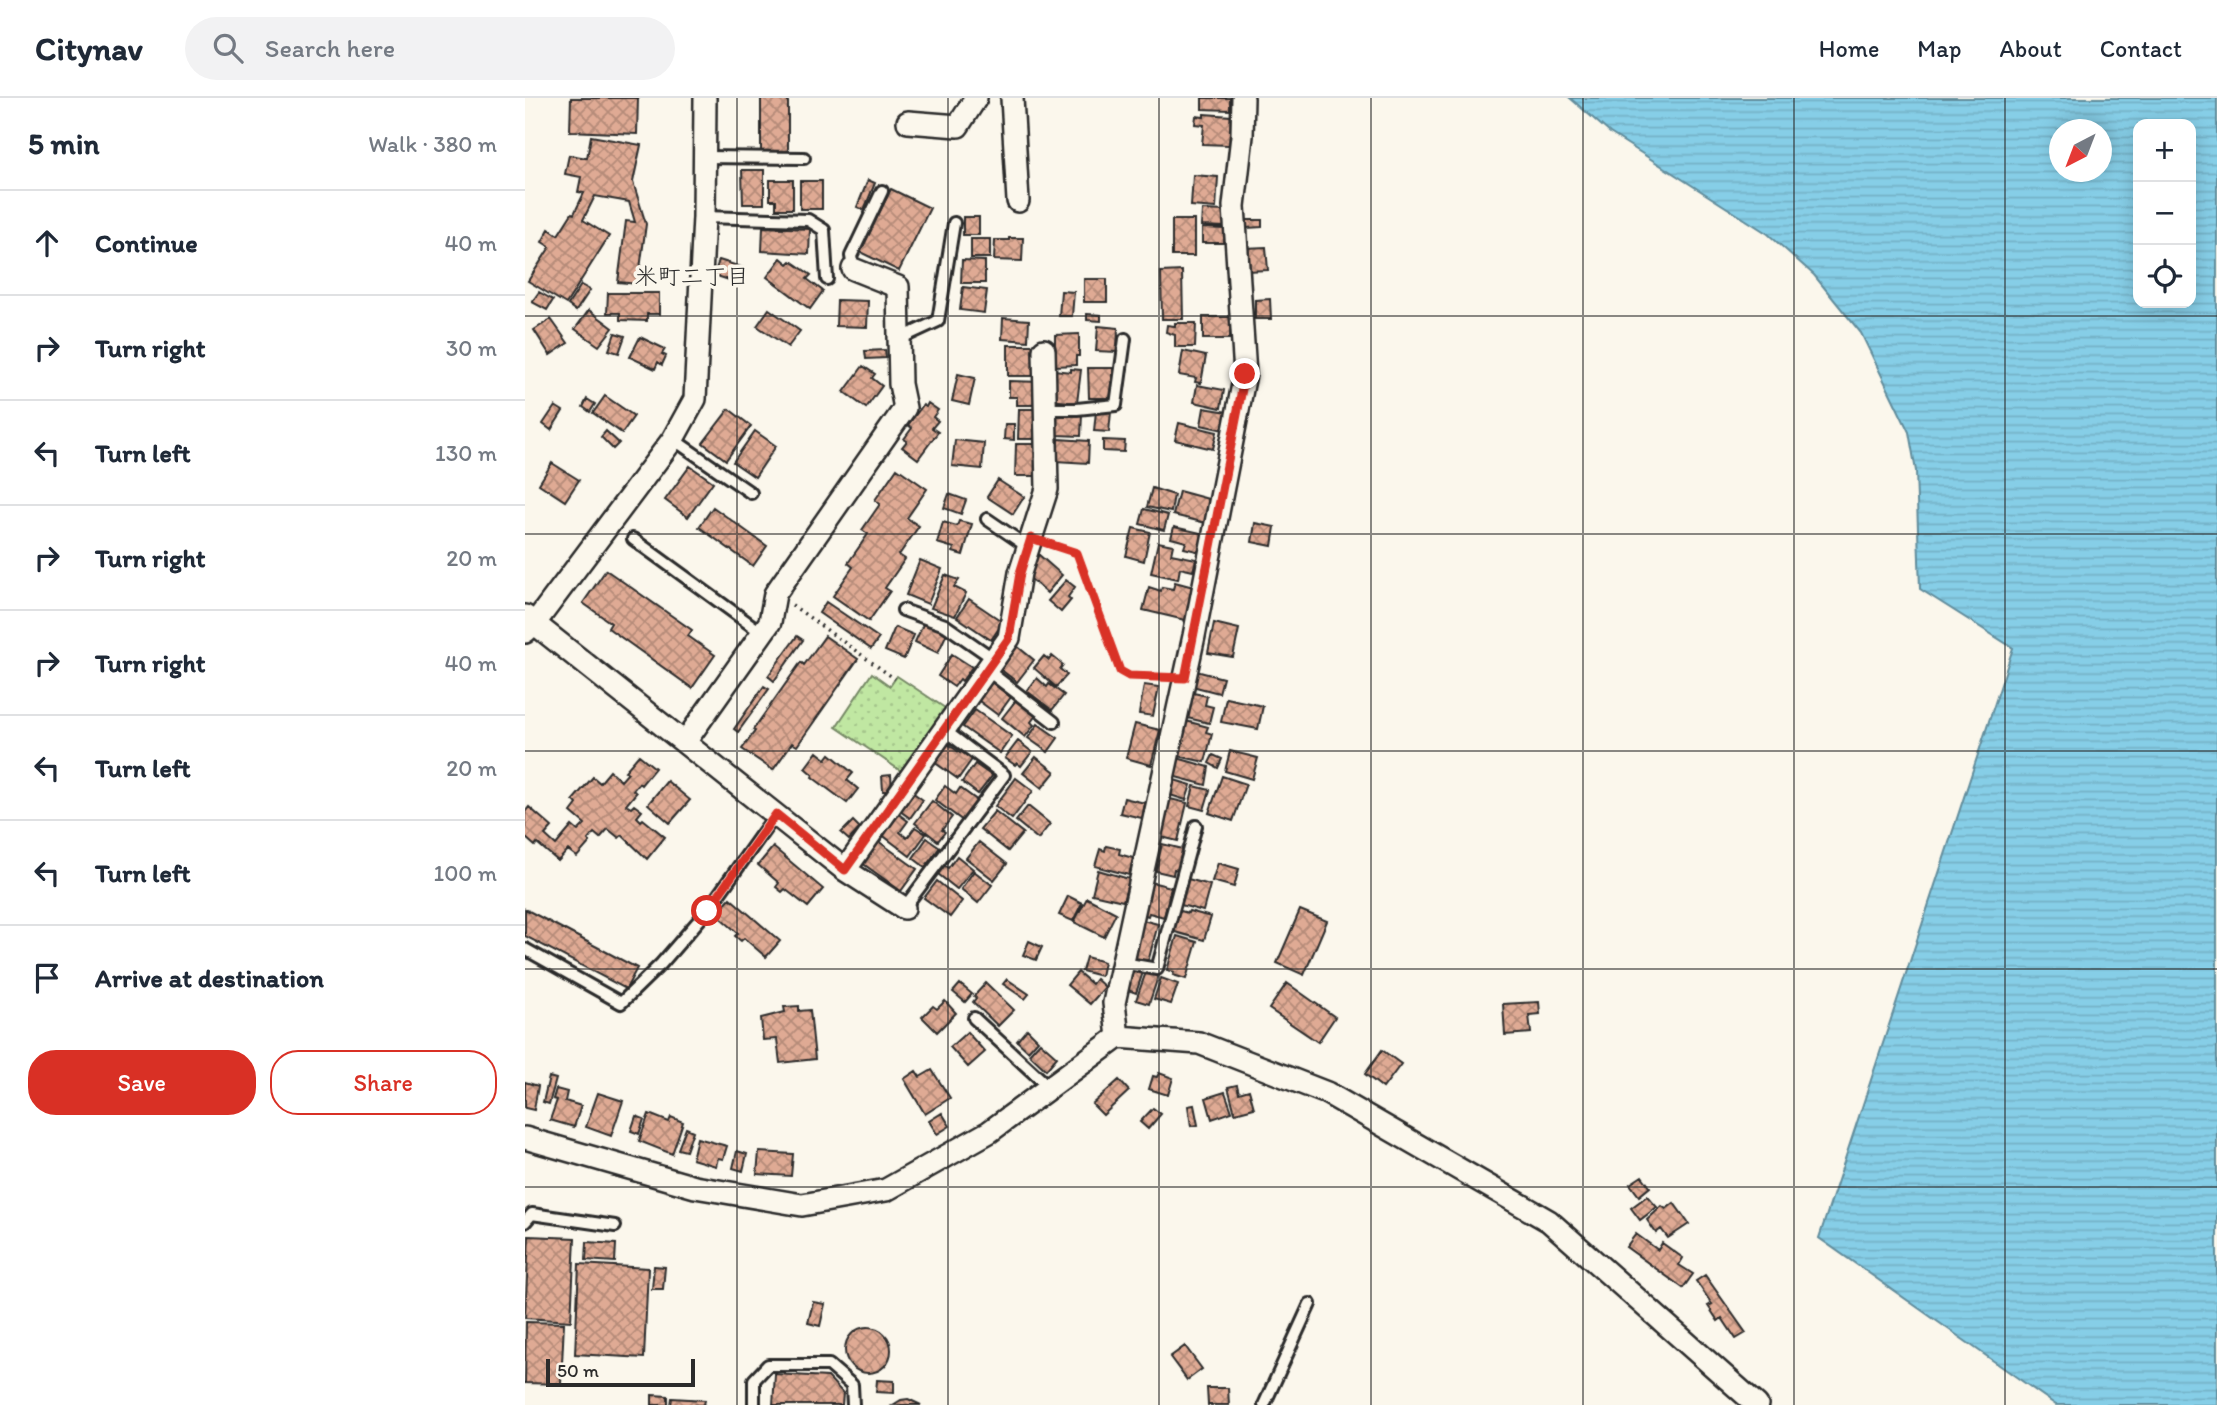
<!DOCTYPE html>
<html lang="en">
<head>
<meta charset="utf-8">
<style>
  :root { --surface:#fff; --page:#f2f2f3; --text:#1f2937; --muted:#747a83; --line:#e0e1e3; --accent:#d93025 }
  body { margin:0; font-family:Itim,"Klee One",sans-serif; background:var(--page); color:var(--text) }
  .controls { position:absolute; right:21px; top:21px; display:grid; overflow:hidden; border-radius:14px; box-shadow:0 4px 18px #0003 }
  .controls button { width:63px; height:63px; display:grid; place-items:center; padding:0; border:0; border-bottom:2px solid var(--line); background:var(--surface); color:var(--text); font:35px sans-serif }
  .compass { position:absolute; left:1524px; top:21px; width:63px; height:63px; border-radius:50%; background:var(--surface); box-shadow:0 4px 18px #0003; rotate:222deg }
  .scale { position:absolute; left:21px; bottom:18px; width:149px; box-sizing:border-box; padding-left:7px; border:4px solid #2b2b2b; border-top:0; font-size:19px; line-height:24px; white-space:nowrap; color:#2b2b2b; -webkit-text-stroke:5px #fbf7ec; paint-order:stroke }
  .stop { position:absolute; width:21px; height:21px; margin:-16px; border:5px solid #d93025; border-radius:50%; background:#fff }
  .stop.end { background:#d93025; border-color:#fff; box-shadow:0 2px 7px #0008 }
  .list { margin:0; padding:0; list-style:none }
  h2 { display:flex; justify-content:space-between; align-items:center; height:91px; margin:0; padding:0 28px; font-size:30px }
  h2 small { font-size:23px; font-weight:400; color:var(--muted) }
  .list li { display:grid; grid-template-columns:46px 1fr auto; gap:21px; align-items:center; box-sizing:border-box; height:105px; padding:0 28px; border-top:2px solid var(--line) }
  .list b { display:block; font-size:26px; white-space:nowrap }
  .list em { font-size:23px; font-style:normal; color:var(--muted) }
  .actions { display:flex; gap:14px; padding:21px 28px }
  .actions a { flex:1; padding:16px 0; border:2px solid var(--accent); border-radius:28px; text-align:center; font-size:24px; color:var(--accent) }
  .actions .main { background:var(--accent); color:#fff }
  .icon { flex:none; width:38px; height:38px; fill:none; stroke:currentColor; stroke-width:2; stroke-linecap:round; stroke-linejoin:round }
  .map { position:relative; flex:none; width:1692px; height:1307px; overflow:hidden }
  header { display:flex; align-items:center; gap:42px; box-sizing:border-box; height:98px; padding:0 35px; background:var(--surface); border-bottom:2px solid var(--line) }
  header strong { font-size:33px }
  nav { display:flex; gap:38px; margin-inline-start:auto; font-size:24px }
  .search { width:490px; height:63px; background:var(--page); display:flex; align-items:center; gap:18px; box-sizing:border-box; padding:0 24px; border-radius:38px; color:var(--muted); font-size:26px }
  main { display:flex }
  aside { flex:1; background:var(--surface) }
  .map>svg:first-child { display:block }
  .green { fill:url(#green-dots); stroke:#768966; stroke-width:2 }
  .water { fill:url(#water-rules); stroke:#628d9c; stroke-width:2; fill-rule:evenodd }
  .building { fill:url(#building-cross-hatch); stroke:#2b2b2b; stroke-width:2 }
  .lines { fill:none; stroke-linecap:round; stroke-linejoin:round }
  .lane-casing { stroke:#2b2b2b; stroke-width:16 }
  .street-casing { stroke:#2b2b2b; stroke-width:26 }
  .path { stroke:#2b2b2b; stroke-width:3.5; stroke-dasharray:2 5; stroke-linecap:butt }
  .lane { stroke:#fbf7ec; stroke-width:10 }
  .street { stroke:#fbf7ec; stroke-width:21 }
  .route { stroke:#d93025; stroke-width:9 }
  .grid { fill:none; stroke:#2b2b2b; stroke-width:2; stroke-opacity:0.55 }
  .labels { text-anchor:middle; stroke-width:7; stroke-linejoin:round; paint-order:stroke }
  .neighbourhood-label { font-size:23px; fill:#2b2b2b; stroke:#fbf7ec }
</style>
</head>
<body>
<header>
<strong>Citynav</strong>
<div class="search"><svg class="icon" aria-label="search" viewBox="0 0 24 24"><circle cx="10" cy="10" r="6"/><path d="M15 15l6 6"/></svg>Search here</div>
<nav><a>Home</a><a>Map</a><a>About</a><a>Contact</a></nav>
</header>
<main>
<aside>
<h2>5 min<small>Walk · 380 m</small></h2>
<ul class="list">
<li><svg class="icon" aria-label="ahead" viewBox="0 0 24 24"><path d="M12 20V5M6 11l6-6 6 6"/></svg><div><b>Continue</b></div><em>40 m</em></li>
<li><svg class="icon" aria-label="right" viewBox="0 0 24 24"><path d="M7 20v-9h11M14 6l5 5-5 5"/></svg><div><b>Turn right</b></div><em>30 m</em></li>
<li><svg class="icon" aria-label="left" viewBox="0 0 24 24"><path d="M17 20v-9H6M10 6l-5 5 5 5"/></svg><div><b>Turn left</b></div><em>130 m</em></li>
<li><svg class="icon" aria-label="right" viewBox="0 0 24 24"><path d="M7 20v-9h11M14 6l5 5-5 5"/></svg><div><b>Turn right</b></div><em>20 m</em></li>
<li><svg class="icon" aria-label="right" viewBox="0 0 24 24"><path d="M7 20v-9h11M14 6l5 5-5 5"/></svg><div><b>Turn right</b></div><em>40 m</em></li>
<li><svg class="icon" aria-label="left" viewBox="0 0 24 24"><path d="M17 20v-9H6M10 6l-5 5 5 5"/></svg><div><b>Turn left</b></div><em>20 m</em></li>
<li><svg class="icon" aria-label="left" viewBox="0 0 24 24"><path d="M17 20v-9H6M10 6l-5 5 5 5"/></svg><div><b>Turn left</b></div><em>100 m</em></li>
<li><svg class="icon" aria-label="arrive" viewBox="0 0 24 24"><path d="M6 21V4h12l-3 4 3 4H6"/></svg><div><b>Arrive at destination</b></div></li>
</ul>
<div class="actions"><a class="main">Save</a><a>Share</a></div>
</aside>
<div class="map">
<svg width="1692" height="1307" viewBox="0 0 1692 1307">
  <defs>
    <pattern id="green-dots" width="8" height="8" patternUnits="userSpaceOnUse" patternTransform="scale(1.75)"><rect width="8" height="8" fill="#c0e7a2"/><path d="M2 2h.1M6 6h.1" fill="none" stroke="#a5c68c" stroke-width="1.8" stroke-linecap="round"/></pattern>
    <pattern id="water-rules" width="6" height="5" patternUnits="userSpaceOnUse" patternTransform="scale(1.75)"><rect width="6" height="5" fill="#86cee7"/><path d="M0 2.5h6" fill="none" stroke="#74b1c6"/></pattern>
    <pattern id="building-cross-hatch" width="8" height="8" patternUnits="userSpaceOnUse" patternTransform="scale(1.75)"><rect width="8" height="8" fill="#dfaa94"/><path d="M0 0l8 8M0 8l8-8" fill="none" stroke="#b58b79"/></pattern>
  </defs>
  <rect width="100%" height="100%" fill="#fbf7ec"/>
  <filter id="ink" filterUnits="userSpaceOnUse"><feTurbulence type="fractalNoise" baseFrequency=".0143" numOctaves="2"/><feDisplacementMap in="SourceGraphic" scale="14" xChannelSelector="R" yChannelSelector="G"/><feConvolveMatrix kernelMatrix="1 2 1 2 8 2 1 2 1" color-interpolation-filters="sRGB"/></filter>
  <g filter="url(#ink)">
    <!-- green -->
    <path class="green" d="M347,575L365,588L372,578L423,612L379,675L311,629Z"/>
    <!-- water -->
    <path class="water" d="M1045,0H1692V1307H1531L1294,1140L1488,550L1395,491L1391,373L1384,334L1336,235L1289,177L1243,136L1085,35ZM1613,26H1666V205H1613ZM1534,32H1576V74H1534Z"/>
    <!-- building -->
    <path class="building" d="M46,0H113L112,36L45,33Z
      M236,0H263V53H236Z
      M677,0H705V12L677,11Z
      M679,16L706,18L704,47L677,46L679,27L670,26L671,18L679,19Z
      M66,38L116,47L108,84L121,126L113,186L93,184L101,123L110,124L104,104L70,98L58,122L84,138L41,206L3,183L25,149L17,144L24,131L33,137L47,115L49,116L59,95L53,94L56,79L40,76L44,57L62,60Z
      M217,72H239V106H218Z
      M668,77L693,79L691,110L666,108Z
      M245,82H268V111H251V102H245Z
      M343,82L350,85L339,112L332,109Z
      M275,83H297V111H275Z
      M366,91L405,110L374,173L335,154Z
      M677,112L701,113V129L676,128Z
      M438,119H454V137H438Z
      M647,122H669V158H647Z
      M722,122H737V129L722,130Z
      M238,129L285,131L284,156L237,153Z
      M677,130L700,131L699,145H677Z
      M484,140H498L497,163L469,162L470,142H484Z
      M446,141H465V160H446Z
      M741,149L743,172L721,173L720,150Z
      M256,160L263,166L266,163L286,177L282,181L298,193L285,211L242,179Z
      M194,162L219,170L216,182L208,179L207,183L189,177Z
      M437,162L460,163V185H436Z
      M657,173L658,221H637L636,174Z
      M559,181H582V204H559Z
      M56,187L65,192L51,213L43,207Z
      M438,189L462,192L459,215L435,212Z
      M536,193L549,194L547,218H534Z
      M14,194L28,202L22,212L7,204Z
      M83,195H134V216H122V223L95,222V215H82Z
      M745,201L746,221H730V202Z
      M312,202L343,203L342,229L311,228Z
      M244,211L275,233L263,249L232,228Z
      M64,212L88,230L74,248L50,231Z
      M562,216L576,217V223L562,222Z
      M678,219H705V241H678Z
      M478,220L504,222L503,243L477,241Z
      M26,221L43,245L25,257L9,232Z
      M650,225H671L670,249H650V237L641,234L642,227L650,228Z
      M573,228L593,230L592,254L571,253Z
      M90,235L100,238L94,255L84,252Z
      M554,236V258H551V267L530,268V237Z
      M115,239L140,251L137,256L141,258L137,267L133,264L130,271L105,259Z
      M483,247H511V278H483Z
      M360,252L361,260L341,261L340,253Z
      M658,253L681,258L676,285L670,284L671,280L654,277Z
      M338,268L350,276L347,280L357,288L341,310L319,294Z
      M563,270H588V300H564Z
      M546,271L556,272L552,305L526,302L529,272L546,274Z
      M433,276L450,280L444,307L427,303Z
      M484,283L516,284V307H492V299H484Z
      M672,287L699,292L696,310L669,304Z
      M80,298L109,318L97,335L68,315Z
      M62,301L70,306L65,314L58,309Z
      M403,305L413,312L408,319L413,323L407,330L413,334L393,361L377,349L382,343L379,341L387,330L383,327L398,307L401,309Z
      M30,308L38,313L26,332L18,326Z
      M679,310L703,314L699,332L676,327Z
      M204,311L226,328L201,362L178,345Z
      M494,311H515V341H493Z
      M571,313L586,314L584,334L569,333Z
      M532,315L557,316L556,338L532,337Z
      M654,325L692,334L688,351L650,342Z
      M480,326H489V342L479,341Z
      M81,333L94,345L88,351L76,339Z
      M230,333L251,348L230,379L208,364Z
      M533,341L564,343L563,365L531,363Z
      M430,342L459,345L457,371L427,368Z
      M578,342L600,343L599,354L578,353Z
      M491,346H515L514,378H490Z
      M27,365L54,382L40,403L14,386Z
      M165,368L188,384L163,419L140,402Z
      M372,370L402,391L382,420L394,428L374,457L380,461L360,490L365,493L344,523L308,498L328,469L323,465L343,436L337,432L355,406L350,402Z
      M473,382L499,399L488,416L462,399Z
      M627,390L649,397L646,414L622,409Z
      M654,393L687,402L681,425L648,417Z
      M424,396L441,402L436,416L419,410Z
      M188,409L242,448L228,468L174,429Z
      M619,411L643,417L639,432L615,426Z
      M434,423L447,426L438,457L428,454L429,450L412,445L418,424L432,428Z
      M730,425L750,429L747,448L727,444Z
      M649,429L680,436L676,454L659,450L661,444L646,440Z
      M608,430L625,434L619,463L601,458Z
      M633,444L648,447L646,456L671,461L668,473L655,470L653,481L626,475Z
      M513,456L537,477L522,495L500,476L502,469Z
      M395,462L417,471L403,506L381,497Z
      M81,472L167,532L163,538L190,557L167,590L83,530L86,525L58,505Z
      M420,477L434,482L429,489L441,495L430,518L406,510Z
      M541,482L550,489L543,499L546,502L536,514L523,503Z
      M650,484L672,490L664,523L618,512L624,489L636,493L637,489L648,491Z
      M444,501L478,524L466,542L432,519Z
      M301,504L354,540L346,551L294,515Z
      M399,524L422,535L413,555L390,544Z
      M689,525L714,531L708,559L683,555Z
      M370,529L389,537L379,561L360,553Z
      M272,538L278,542L249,583L243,578Z
      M300,538L333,561L272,648L267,645L248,672L217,651L230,633L228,632L276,564L279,567Z
      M492,548L509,562L492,584L475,571Z
      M427,556L447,569L437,583L435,581L429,589L413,578Z
      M519,558L524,562L527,558L538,567L535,571L542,577L531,589L509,570Z
      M671,573L698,580L694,595L667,588Z
      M512,580L522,589L524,586L539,597L527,612L502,593Z
      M464,582L486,599L473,617L450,600Z
      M619,587L634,589L628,618L614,616Z
      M239,588L244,591L213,634L209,631Z
      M664,594L682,598L680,607L688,609L684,625L658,619Z
      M701,600L738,608L733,631L696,624Z
      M492,601L512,616L506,624L509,627L500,639L477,620Z
      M450,612L487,638L475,655L438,629Z
      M661,623L683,629L681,634L687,636L680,664L653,658Z
      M513,626L533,640L523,654L503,640Z
      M610,626L635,632L626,667L601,660Z
      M493,643L507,654L496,668L492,665L490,667L480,660Z
      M423,646L435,655L437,652L448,660L433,681L409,664Z
      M705,653L733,660L727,681L700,673Z
      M292,654L301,661L305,656L328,675L322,682L333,691L322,705L287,679L288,677L280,670Z
      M114,657L130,670L116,687L114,685L108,692L111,695L101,707L106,710L109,707L117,713L112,719L116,723L118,721L140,739L122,761L97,737L94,740L83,731L75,740L69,735L63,742L65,744L52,759L43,752L33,763L12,745L10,748L0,739V714L4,709L27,729L20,737L31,747L47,728L53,733L60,726L46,714L52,706L48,702L68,679L75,685L85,673L96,683L103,675L100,673Z
      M688,657L697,661L693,670L684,665Z
      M511,659L530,674L517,690L498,675Z
      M652,660L684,669L681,687L647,678Z
      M450,666L467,678L453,696L437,684Z
      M366,677L367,693H358L357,678Z
      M697,678L721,686L708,723L684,715Z
      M491,680L508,693L487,721L470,708Z
      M646,681L666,687L661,702L642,696Z
      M142,683L165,702L145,725L123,706Z
      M420,688L431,696L435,690L453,703L438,723L410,702Z
      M669,688L685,692L679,712L664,708Z
      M383,691L398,702L385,720L372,711Z
      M599,700L620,705L617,720L595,715Z
      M641,700L662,705L653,743L632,738Z
      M407,703L427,719L417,732L420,734L413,743L390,725Z
      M503,708L525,726L513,741L491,723Z
      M368,712L383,723L375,734L382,740L390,729L401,736L385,758L352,733Z
      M470,713L498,735L483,753L455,731Z
      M328,723L335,730L324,742L316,735Z
      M402,740L415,749L400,769L388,760Z
      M353,743L392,771L376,793L337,765Z
      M454,744L482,766L469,782L441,760Z
      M637,746L658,751L653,772L649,771L648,777L631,773Z
      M581,748L595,751L594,756L608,760L604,777L570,768L575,751L580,753Z
      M248,749L298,791L283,809L260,791L257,794L251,789L254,785L233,767Z
      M432,758L448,771L432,791L413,776L419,767L423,770Z
      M693,765L714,771L709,789L687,783Z
      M573,772L604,781L598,803L567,796Z
      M449,773L467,787L453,805L436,791Z
      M663,781L685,787L678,813L656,807Z
      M412,783L437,803L425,819L399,800Z
      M622,783L646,789L639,819L624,815L623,818L617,816Z
      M543,798L557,805L548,823L534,817Z
      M205,800L255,843L241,859L219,840L216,843L210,838L213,835L191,816Z
      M562,800L591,815L579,839L549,824Z
      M0,811L112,870L101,891L0,838Z
      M652,812L663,815L664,813L686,819L679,842L646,833Z
      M775,812L802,823L779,877L752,865Z
      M613,821L633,826L623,864L603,859Z
      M652,838L672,844L661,881L648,877L649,874L642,872Z
      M504,843L517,849L511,862L498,857Z
      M561,859L579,864L576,878L557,873Z
      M607,871L618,874L611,895L600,891Z
      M553,874L567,886L571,881L580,889L565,906L542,887Z
      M621,874L633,879L624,906L611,902Z
      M636,880L653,886L646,906L629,901Z
      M482,881L504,896L500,901L478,886Z
      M461,885L489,912L473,928L448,904L451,900L449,898Z
      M762,885L810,919L793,944L744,911Z
      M435,886L447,896L440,904L428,894Z
      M420,903L431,915L412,934L397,919L408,908L412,911Z
      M1014,904L1015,916L1004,917L1006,935L980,937L978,906Z
      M274,908V913L285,912L290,961L255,965L252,941L238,942L236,920L260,914L259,909Z
      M502,931L513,942L503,953L492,943Z
      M442,934L460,954L443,969L425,949Z
      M515,944L532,959L521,972L504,956Z
      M857,952L876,966L858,990L840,976Z
      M407,972L425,1000L400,1016L379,981L391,973L395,979Z
      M634,975L648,980L643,997L624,991L628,978L632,979Z
      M24,979L31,981L24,1006L18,1004Z
      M594,982L604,993L578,1017L567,1006Z
      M0,984L13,988L9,1012L0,1010Z
      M712,987L714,995L724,992L729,1010L710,1015L703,989Z
      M31,991L42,994L40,1003L56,1008L49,1029L25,1022L32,1002L28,1001Z
      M700,994L707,1014L687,1021L681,1000Z
      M73,995L98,1003L86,1038L61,1029Z
      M669,1007L673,1027L666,1028L663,1008Z
      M628,1010L636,1016L623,1031L615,1024Z
      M417,1015L425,1028L412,1036L404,1023Z
      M124,1016L144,1024L146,1019L158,1024L147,1056L114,1043Z
      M111,1018L119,1021L114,1036L106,1033Z
      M161,1030L168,1033L161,1053L153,1051Z
      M172,1040L202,1048L198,1061L193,1060L191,1068L167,1061Z
      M212,1053L222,1056L218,1073L208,1070Z
      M234,1054L268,1056L266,1078L232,1076Z
      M1117,1078L1125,1089L1114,1098L1105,1086Z
      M1122,1098L1132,1109L1115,1122L1106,1110Z
      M1149,1105L1164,1126L1143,1140L1136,1131L1131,1135L1122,1122L1137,1108L1141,1111Z
      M1111,1136L1133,1152L1137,1145L1158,1160L1154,1167L1168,1176L1158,1190L1101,1149Z
      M4,1138L50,1140L46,1223L0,1220Z
      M62,1144L91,1146L90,1164L61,1162Z
      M54,1166L123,1170L119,1260L50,1256Z
      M129,1168L140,1169L138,1191H127Z
      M1180,1177L1221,1235L1211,1241L1197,1220L1193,1223L1183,1208L1187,1206L1171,1183Z
      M288,1204L300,1206L295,1228L283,1225Z
      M1,1224L39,1225L36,1286L0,1285Z
      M320 1252a23 23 0 1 1 46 0a23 23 0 1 1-46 0Z
      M660,1248L677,1271L662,1282L645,1259Z
      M250,1276L303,1279L318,1295L317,1307H248Z
      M352,1282L369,1283V1295L351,1294Z
      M682,1290H703L704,1307H683Z
      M127,1297L143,1298V1307H127Z
      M147,1300L180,1302L179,1307H146Z
      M383,1301L396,1307H368L376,1302Z"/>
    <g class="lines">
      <!-- lane casing -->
      <g class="lane-casing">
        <path id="lane" d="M179,59L279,60
          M179,119L283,122L299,132L302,181
          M328,171L326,158L357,93
          M374,241L413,223L429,125
          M521,311H552L591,307L600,241
          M148,341L226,395
          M462,421L503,449
          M108,441L237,535
          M378,512L420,527L469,561
          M462,572L529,624
          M379,810L479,677L419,632
          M0,851L96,905L136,866L182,813L251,716
          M598,865L632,871L671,728
          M449,920L525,990
          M0,1124L7,1116L90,1128
          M229,1307V1282L243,1267H304L327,1287L328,1307
          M739,1307L785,1206"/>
      </g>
      <!-- street casing -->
      <g class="street-casing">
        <path id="street" d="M487,0L493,103
          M383,24L433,28L451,0
          M0,518L320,772L379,810
          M0,534L10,525L148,341L170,301L179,119L180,0
          M160,644L245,524L250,496L380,310L375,286L373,189L328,171
          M320,772L484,540L495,475L522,391L519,252
          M593,939L589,905L669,538L720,276L709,108L717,38L718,0
          M0,1040L170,1089L277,1107L361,1092L464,1034L593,939L674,945L802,995L1024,1123L1232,1307"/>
      </g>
      <!-- path -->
      <path class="path" d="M525,446L552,455L595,573L604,578L642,580
        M267,507L370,581"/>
      <!-- lane -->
      <use href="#lane" class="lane"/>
      <!-- street -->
      <use href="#street" class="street"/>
    </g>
  </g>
  <g class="lines" filter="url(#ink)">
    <!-- route -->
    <path class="route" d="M182,813L251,716L320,772L484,540L495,475L506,440L552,455L595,573L604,578L660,580L720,276"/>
  </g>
  <!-- grid -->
  <path class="grid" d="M212,0V1307M423,0V1307M634,0V1307M846,0V1307M1058,0V1307M1269,0V1307M1480,0V1307M0,218H1692M0,436H1692M0,653H1692M0,871H1692M0,1089H1692"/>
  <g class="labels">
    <!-- neighbourhood labels -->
    <g class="neighbourhood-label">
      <text x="167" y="186">米町二丁目</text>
    </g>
  </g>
</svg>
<div class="controls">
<button>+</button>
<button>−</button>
<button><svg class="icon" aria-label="locate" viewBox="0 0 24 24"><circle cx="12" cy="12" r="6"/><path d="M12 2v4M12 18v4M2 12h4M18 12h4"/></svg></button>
</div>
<svg class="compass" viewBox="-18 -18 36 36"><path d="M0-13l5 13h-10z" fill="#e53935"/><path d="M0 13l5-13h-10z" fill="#747a83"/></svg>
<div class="scale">50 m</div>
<div class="stop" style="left:182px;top:813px"></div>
<div class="stop end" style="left:720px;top:276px"></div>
</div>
</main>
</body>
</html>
